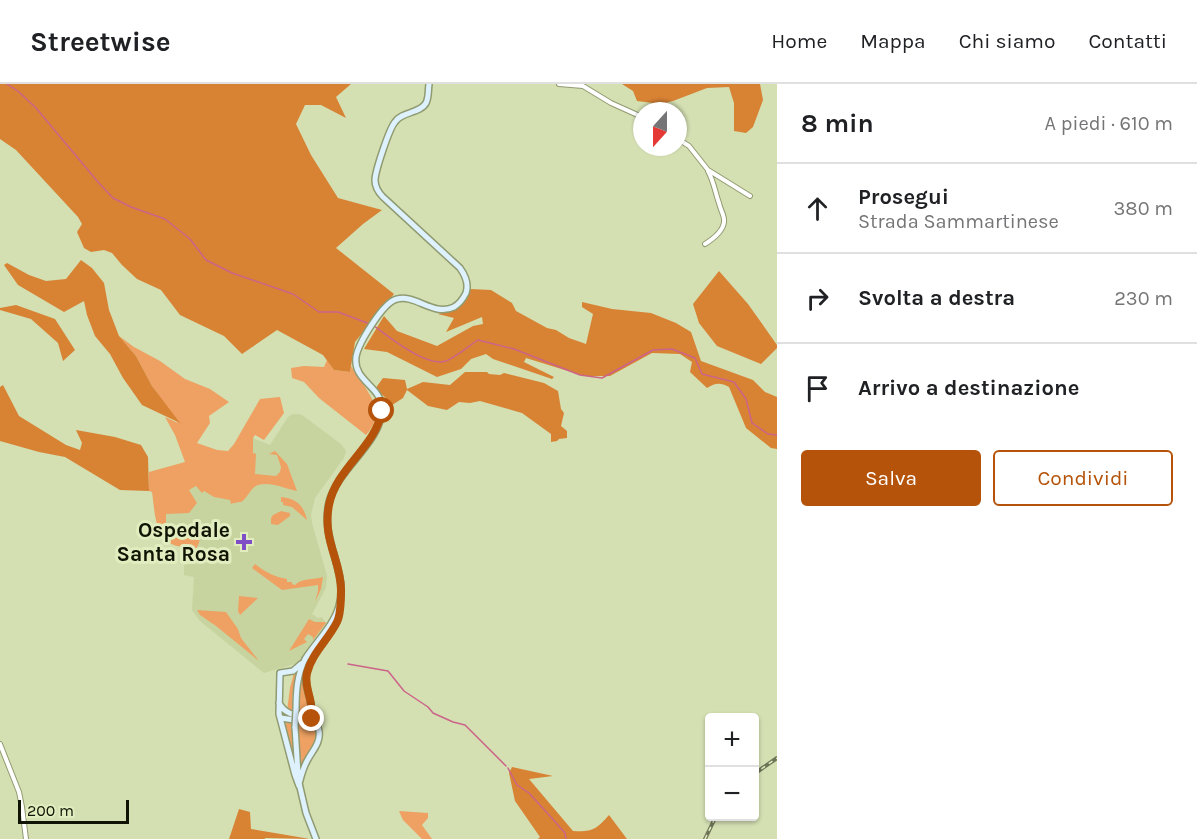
<!DOCTYPE html>
<html lang="it">
<head>
<meta charset="utf-8">
<style>
  :root { --surface:#fff; --page:#f2f2f2; --text:#202124; --muted:#757577; --line:#e0e0e0; --accent:#b45309 }
  body { margin:0; font-family:Karla,sans-serif; background:var(--page); color:var(--text) }
  .controls { position:absolute; right:18px; bottom:18px; display:grid; overflow:hidden; border-radius:6px; box-shadow:0 2px 4px #0004 }
  .controls button { width:54px; height:54px; display:grid; place-items:center; padding:0; border:0; border-bottom:2px solid var(--line); background:var(--surface); color:var(--text); font:30px sans-serif }
  .compass { position:absolute; left:633px; top:18px; width:54px; height:54px; border-radius:50%; background:var(--surface); box-shadow:0 2px 4px #0004; rotate:201deg }
  .scale { position:absolute; left:18px; bottom:15px; width:111px; box-sizing:border-box; padding-left:6px; border:3px solid #101404; border-top:0; font-size:16px; line-height:21px; white-space:nowrap; color:#101404; -webkit-text-stroke:4px #e1ecbf; paint-order:stroke }
  .stop { position:absolute; width:18px; height:18px; margin:-14px; border:4px solid #b45309; border-radius:50%; background:#fff }
  .stop.end { background:#b45309; border-color:#fff; box-shadow:0 2px 6px #0008 }
  .list { margin:0; padding:0; list-style:none }
  h2 { display:flex; justify-content:space-between; align-items:center; height:78px; margin:0; padding:0 24px; font-size:26px }
  h2 small { font-size:20px; font-weight:400; color:var(--muted) }
  .list li { display:grid; grid-template-columns:39px 1fr auto; gap:18px; align-items:center; box-sizing:border-box; height:90px; padding:0 24px; border-top:2px solid var(--line) }
  .list b { display:block; font-size:22px; white-space:nowrap }
  .list p { margin:0; font-size:20px; white-space:nowrap; color:var(--muted) }
  .list em { font-size:20px; font-style:normal; color:var(--muted) }
  .actions { display:flex; gap:12px; padding:18px 24px }
  .actions a { flex:1; padding:14px 0; border:2px solid var(--accent); border-radius:6px; text-align:center; font-size:21px; color:var(--accent) }
  .actions .main { background:var(--accent); color:#fff }
  .icon { flex:none; width:33px; height:33px; fill:none; stroke:currentColor; stroke-width:2; stroke-linecap:round; stroke-linejoin:round }
  .map { position:relative; flex:none; width:777px; height:755px; overflow:hidden }
  header { display:flex; align-items:center; gap:36px; box-sizing:border-box; height:84px; padding:0 30px; background:var(--surface); border-bottom:2px solid var(--line) }
  header strong { font-size:28px }
  nav { display:flex; gap:33px; margin-inline-start:auto; font-size:21px }
  main { display:flex }
  aside { flex:1; background:var(--surface) }
  .map>svg:first-child { display:block }
  .built { fill:#c7d4a0 }
  .green { fill:#eea162 }
  .forest { fill:#d88234 }
  .lines { fill:none; stroke-linecap:round; stroke-linejoin:round }
  .stream { stroke:#cc6489; stroke-width:1.5 }
  .minor-casing { stroke:#919b71; stroke-width:6 }
  .secondary-casing { stroke:#919b71; stroke-width:8 }
  .minor { stroke:#fff; stroke-width:4 }
  .secondary { stroke:#def1fe; stroke-width:5 }
  .rail-casing { stroke:#6e7557; stroke-width:4 }
  .rail { stroke:#e1ecbf; stroke-width:1.5; stroke-dasharray:4.5; stroke-linecap:butt }
  .secondary-bridge-casing { stroke:#919b71; stroke-width:8; stroke-linecap:butt }
  .secondary-bridge { stroke:#def1fe; stroke-width:5 }
  .route { stroke:#b45309; stroke-width:8 }
  .poi-dot { fill:#7f4ec7; stroke:#e1ecbf; stroke-width:2 }
  .labels { text-anchor:middle; stroke-width:6; stroke-linejoin:round; paint-order:stroke }
  .poi-label { font-size:21px; font-weight:bold; fill:#101404; stroke:#e1ecbf; text-anchor:end }
</style>
</head>
<body>
<header>
<strong>Streetwise</strong>
<nav><a>Home</a><a>Mappa</a><a>Chi siamo</a><a>Contatti</a></nav>
</header>
<main>
<div class="map">
<svg width="777" height="755" viewBox="0 0 777 755">
  <rect width="100%" height="100%" fill="#d4dfb2"/>
  <!-- built -->
  <path class="built" d="M293,330H297L302,331L341,360L346,367L344,374L315,414L311,431L312,439L327,492L326,504L312,530L318,534L322,533L326,539L301,575L295,580L264,589L200,537L192,526L194,493L184,491V481L190,480L192,464L175,461L164,455L158,445L182,396L243,414L244,391L253,366V354L270,361L288,333Z"/>
  <!-- green -->
  <path class="green" d="M119,252L134,263L160,277L185,295L210,305L229,318L209,332L210,339L197,359L217,366L228,367L234,360L260,315L280,313L284,329L264,356L255,351L253,354V369L256,370L255,390L276,392L280,388L281,383L277,371L269,370L275,367L287,380L297,407C286,405 271,397 258,401C250,404 248,414 241,418C240,418 232,419 231,420L230,416L214,413L204,407L202,409L196,402L189,406L197,419L189,429L166,430V439L173,440L177,448L197,452L198,451H199C201,459 197,461 195,468C194,473 196,475 191,479L192,463C187,463 182,463 177,462C154,456 155,427 152,408L149,407V388L185,378L175,351L165,333L178,339L152,302L136,272Z
    M327,276L334,286L350,288L351,282C359,294 372,311 376,325C378,334 372,344 366,351L319,314L304,298L292,294L291,284L304,282L324,283Z
    M281,413C295,414 304,421 307,436L292,423L283,421V418H281Z
    M281,427L290,429V432L278,441L271,440V434L273,431Z
    M255,480C265,488 275,493 287,495V498H292V500L295,501C301,494 313,496 323,493L321,505L315,518L318,507V501L282,506L252,484Z
    M239,512L258,514L240,531L238,527Z
    M197,526L226,528L238,545L241,554L259,577L216,542L200,531Z
    M309,535L315,538H325L326,539L313,556V553L308,550L304,555L307,558L289,567Z
    M318,561L306,585L310,622L307,631L287,627L290,604L294,589L297,588L293,604L292,626H297L300,594L307,576Z
    M309,636C326,652 309,671 300,688L298,643H293L294,676L285,640L288,638Z
    M399,727L428,729V734L422,741L432,755H422L403,736Z"/>
  <!-- forest -->
  <path class="forest" d="M0,0H351L336,13L346,34L321,21H305L296,40L311,71L338,114L382,126L363,140L336,164L394,210L355,258L350,288L334,286L323,271L277,246L242,270L224,252L180,231L161,206L137,195L122,181L112,169L104,166L91,168L84,164L77,148L82,140L78,133L16,66L0,55Z
    M622,0H760L763,16L753,43L746,49L734,47V19L729,3L707,4L673,17L661,20L637,17L633,7Z
    M81,176L92,184L104,199L109,226L119,252L136,272L152,302L180,339L142,321L123,294L110,270L95,252L87,231L84,217L64,228L18,201L4,181L7,179L29,191L46,197L66,195Z
    M719,187L748,220L777,261V264L761,280L717,262L699,239L693,220Z
    M470,205L491,206L512,219L516,227L547,244L556,246L569,254L586,260L593,230L582,223V218L612,225L651,229L676,239L691,248L701,277L753,296L765,308L777,313V365L771,364L746,344L729,303C720,298 715,299 707,304L690,288L692,278L680,270L652,269L610,292H584L526,274L524,278L554,293L552,295L493,275L486,270L471,275L461,285L437,293L387,268L364,265L384,232L397,247L437,262L473,242L483,240L482,233L446,248L454,234L438,230C443,228 447,228 452,227C461,224 470,214 470,205Z
    M16,221L55,235L75,266L63,277L58,259L31,235L0,226V224Z
    M465,288H487L489,290L500,291L504,289L544,299L558,307L561,325L564,329L561,342L567,347V354L559,355L557,357L551,358V350L522,329L480,317L470,319L459,318L447,326L428,322L407,306L403,314L386,325V314L375,305L383,294L405,296L407,305L423,298L450,301Z
    M3,301L19,332L66,361L80,366L82,359L76,346L115,353L141,361L148,373L149,407L120,406L65,373L39,368L0,357V303Z
    M512,683L553,692L529,695L573,747C592,748 596,746 609,731L627,755H538L540,753L515,717L509,689Z
    M239,725L250,728L251,745L310,755L266,754L264,755H229Z"/>
  <g class="lines">
    <!-- stream -->
    <path class="stream" d="M7,0L19,8L36,24L98,98L113,114L131,123L165,135L190,155L206,176L232,189L293,210L319,228H338L370,240
      M374,242C389,253 427,284 446,277C454,274 469,262 478,256L514,265L580,291L602,294L653,266L672,265L695,274L702,290L734,298L746,315L752,339L768,350L777,351
      M348,580L388,587L404,607L428,623L433,629L453,638L465,641L506,682
      M508,684L517,701L529,709L550,732L565,749L566,755"/>
    <!-- minor casing -->
    <g class="minor-casing">
      <path id="minor" d="M559,0L583,2L611,19L642,33
        M678,55L689,62L708,86L750,112
        M705,160C713,155 723,148 724,138C725,132 720,125 719,119C715,108 714,98 708,87
        M0,660L19,708L22,723L26,755"/>
    </g>
    <!-- secondary casing -->
    <g class="secondary-casing">
      <path id="secondary" d="M279,619C291,641 315,623 319,647C321,659 312,667 307,677C303,684 301,692 299,700
        M296,626C296,608 297,591 305,575C316,558 334,541 339,522C349,488 320,457 329,418C338,384 382,359 382,324C381,302 353,297 356,273C358,260 383,218 397,215C416,210 433,233 454,223C459,220 463,215 466,209C469,200 465,191 460,184L383,113C378,108 375,103 375,96C375,88 389,45 395,38C402,27 420,30 426,19C429,13 428,6 429,0
        M309,633C316,617 302,605 307,587C313,565 335,550 339,529
        M281,634L294,636L308,634
        M295,643L298,690
        M299,699L306,729L316,755
        M299,702L295,691L279,630L280,589L293,587L301,580"/>
    </g>
    <!-- minor -->
    <use href="#minor" class="minor"/>
    <!-- secondary -->
    <use href="#secondary" class="secondary"/>
    <!-- rail casing -->
    <g class="rail-casing">
      <path id="rail" d="M754,690L777,674
        M705,755L716,732"/>
    </g>
    <!-- rail -->
    <use href="#rail" class="rail"/>
    <!-- secondary-bridge casing -->
    <g class="secondary-bridge-casing">
      <path id="secondary-bridge" d="M295,643L296,626"/>
    </g>
    <!-- secondary-bridge -->
    <use href="#secondary-bridge" class="secondary-bridge"/>
  </g>
  <g class="lines">
    <!-- route -->
    <path class="route" d="M312,635L309,633C316,617 303,606 307,589C312,569 328,556 337,538C341,530 341,516 341,506C341,476 322,456 329,421C336,384 375,364 382,327"/>
  </g>
  <!-- markers -->
  <path class="poi-dot" d="M241 449h6v6h6v6h-6v6h-6v-6h-6v-6h6z"/>
  <g class="labels">
    <!-- poi labels -->
    <g class="poi-label">
      <text x="230" y="453">Ospedale<tspan x="230" dy="24">Santa Rosa</tspan></text>
    </g>
  </g>
</svg>
<div class="controls">
<button>+</button>
<button>−</button>
</div>
<svg class="compass" viewBox="-18 -18 36 36"><path d="M0-13l5 13h-10z" fill="#e53935"/><path d="M0 13l5-13h-10z" fill="#757577"/></svg>
<div class="scale">200 m</div>
<div class="stop" style="left:382px;top:327px"></div>
<div class="stop end" style="left:312px;top:635px"></div>
</div>
<aside>
<h2>8 min<small>A piedi · 610 m</small></h2>
<ul class="list">
<li><svg class="icon" aria-label="ahead" viewBox="0 0 24 24"><path d="M12 20V5M6 11l6-6 6 6"/></svg><div><b>Prosegui</b><p>Strada Sammartinese</p></div><em>380 m</em></li>
<li><svg class="icon" aria-label="right" viewBox="0 0 24 24"><path d="M7 20v-9h11M14 6l5 5-5 5"/></svg><div><b>Svolta a destra</b></div><em>230 m</em></li>
<li><svg class="icon" aria-label="arrive" viewBox="0 0 24 24"><path d="M6 21V4h12l-3 4 3 4H6"/></svg><div><b>Arrivo a destinazione</b></div></li>
</ul>
<div class="actions"><a class="main">Salva</a><a>Condividi</a></div>
</aside>
</main>
</body>
</html>
